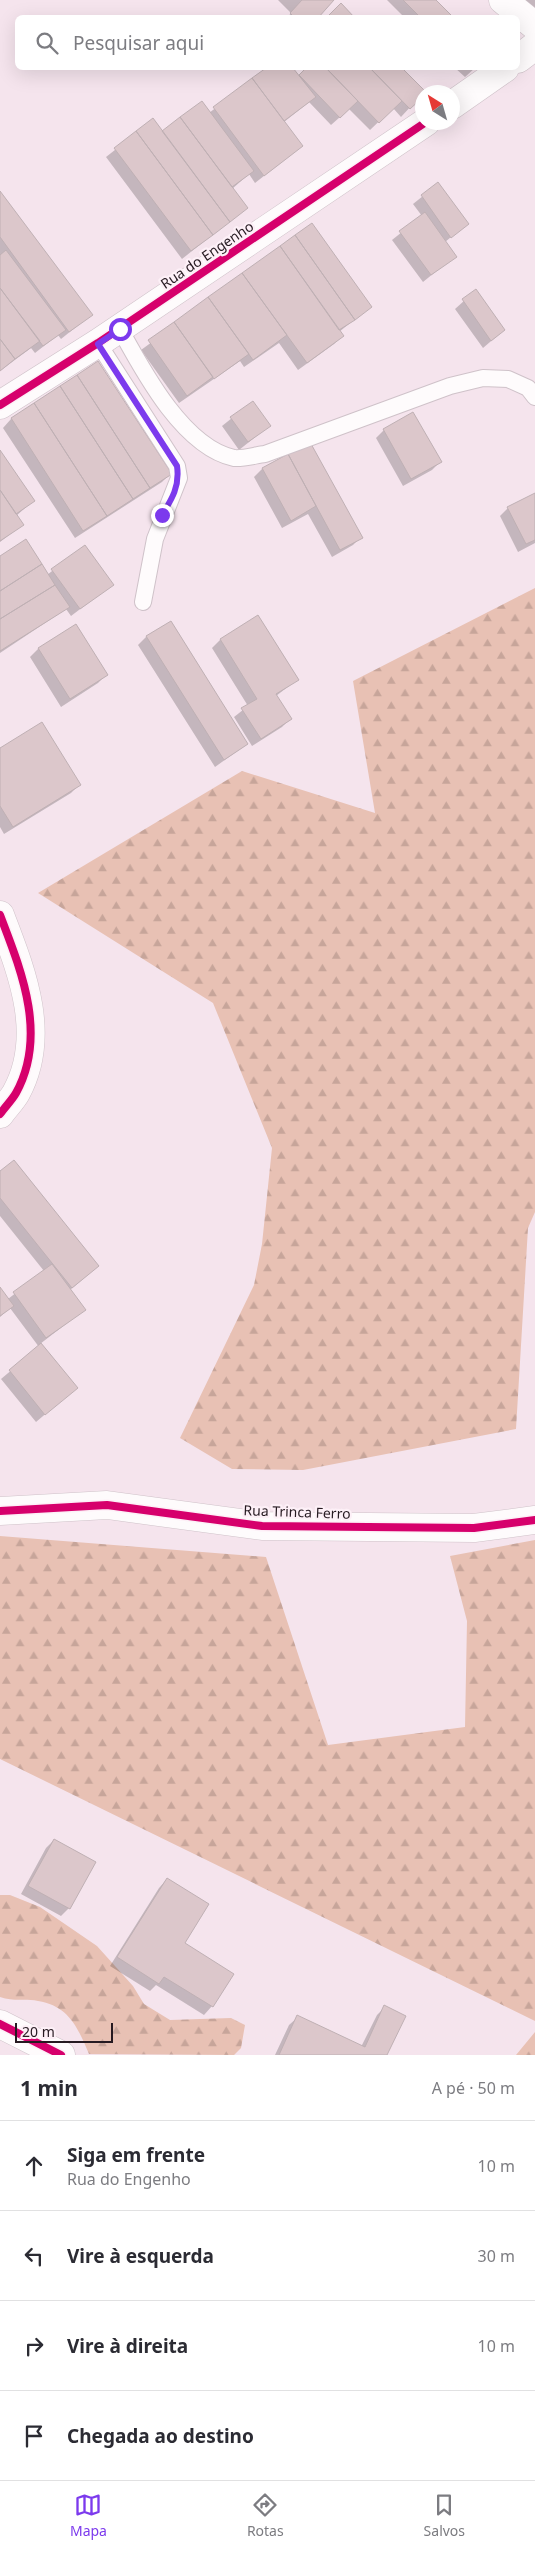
<!DOCTYPE html>
<html lang="pt">
<head>
<meta charset="utf-8">
<style>
  :root { --surface:#fff; --page:#f7f7f7; --text:#2b2b33; --muted:#7c7c81; --line:#e1e1e2; --accent:#7c3aed }
  body { margin:0; font-family:"Noto Sans",sans-serif; background:var(--page); color:var(--text) }
  .compass { position:absolute; left:415px; top:85px; width:45px; height:45px; border-radius:50%; background:var(--surface); box-shadow:0 5px 20px #0002; rotate:323deg }
  .scale { position:absolute; left:15px; bottom:12px; width:98px; box-sizing:border-box; padding-left:5px; border:2px solid #261a21; border-top:0; font-size:14px; line-height:18px; white-space:nowrap; color:#261a21; -webkit-text-stroke:4px #fdf0f7; paint-order:stroke }
  .stop { position:absolute; width:15px; height:15px; margin:-11px; border:4px solid #7c3aed; border-radius:50%; background:#fff }
  .stop.end { background:#7c3aed; border-color:#fff; box-shadow:0 1px 5px #0008 }
  .list { margin:0; padding:0; list-style:none }
  h2 { display:flex; justify-content:space-between; align-items:center; height:65px; margin:0; padding:0 20px; font-size:21px }
  h2 small { font-size:16px; font-weight:400; color:var(--muted) }
  .list li { display:grid; grid-template-columns:32px 1fr auto; gap:15px; align-items:center; box-sizing:border-box; height:90px; padding:0 20px; border-top:1px solid var(--line) }
  .list b { display:block; font-size:19px; white-space:nowrap }
  .list p { margin:0; font-size:16px; white-space:nowrap; color:var(--muted) }
  .list em { font-size:16px; font-style:normal; color:var(--muted) }
  .icon { flex:none; width:28px; height:28px; fill:none; stroke:currentColor; stroke-width:2; stroke-linecap:round; stroke-linejoin:round }
  .map { position:relative; flex:none; width:535px; height:2055px; overflow:hidden }
  .search { position:absolute; background:var(--surface); box-shadow:0 5px 20px #0002; left:15px; right:15px; top:15px; height:55px; display:flex; align-items:center; gap:12px; box-sizing:border-box; padding:0 18px; border-radius:8px; color:var(--muted); font-size:19px }
  .sheet { height:425px; background:var(--surface) }
  nav { display:flex; justify-content:space-around; align-items:center; box-sizing:border-box; height:70px; border-top:1px solid var(--line); background:var(--surface); font-size:14px; color:var(--muted) }
  nav a { display:grid; justify-items:center; gap:2px }
  nav .on { color:var(--accent) }
  .map>svg:first-child { display:block }
  .forest { fill:url(#forest-firs) }
  .shadow { fill:#0003 }
  .building { fill:#dcc7cb; stroke:#bfb0b4 }
  .lines { fill:none; stroke-linecap:round; stroke-linejoin:round }
  .service-casing { stroke:#cfc2c9; stroke-width:18 }
  .minor-casing { stroke:#cfc2c9; stroke-width:29 }
  .service { stroke:#fefbfc; stroke-width:16 }
  .minor { stroke:#fefbfc; stroke-width:28 }
  .cycleway-casing { stroke:#fdf0f7; stroke-width:11 }
  .cycleway { stroke:#d6006c; stroke-width:8 }
  .route { stroke:#7c3aed; stroke-width:6 }
  .labels { text-anchor:middle; stroke-width:4.5; stroke-linejoin:round; paint-order:stroke }
  .street-label { font-size:14px; fill:#261a21; stroke:#fdf0f7 }
</style>
</head>
<body>
<div class="map">
<svg width="535" height="2055" viewBox="0 0 535 2055">
  <defs>
    <pattern id="forest-firs" width="22" height="20" patternUnits="userSpaceOnUse" patternTransform="scale(1.25)"><rect width="22" height="20" fill="#e8c1b4"/><path d="M5 1l3.5 6h-7zM16 11l3.5 6h-7z" fill="#c7a59a"/></pattern>
  </defs>
  <rect width="100%" height="100%" fill="#f5e4ed"/>
  <!-- forest -->
  <path class="forest" d="M535,588V1212L528,1228L516,1429L303,1470L232,1469L180,1438L254,1285L262,1244L272,1148L213,1003L38,893L242,771L375,813L353,681Z
    M0,1536L266,1557L328,1745L465,1727L467,1621L450,1556L535,1540V2021L0,1759Z
    M0,1895H10L40,1907L97,1946L133,1986L144,2004L170,2020L231,2018L245,2025L241,2048L234,2055L89,2054C78,2028 69,2006 38,2001C25,1998 14,2002 0,1997Z
    M535,2032V2055H516Z"/>
  <!-- shadow -->
  <path class="shadow" d="M278,0H332L316,18H287L291,13Z
    M387,0H435L452,18H405Z
    M512,0H535V9Z
    M268,68H292L299,76L308,68H400L424,92L401,117L393,108L370,130L349,109L331,125L309,102L284,122L302,146L255,183L249,174L232,189L246,208L182,259L106,157L153,120L162,133L209,113Z
    M455,68H475L465,77Z
    M438,184L467,224L445,242L455,256L423,282L392,240L422,216L413,204Z
    M0,193L91,315L61,339L58,335L35,353L31,348L0,371Z
    M312,225L370,307L339,332L342,336L334,344L298,370L279,343L244,367L240,361L179,403L141,350Z
    M475,291L504,330L483,348L455,309Z
    M98,363L170,474L162,482L75,538L3,428L11,419Z
    M252,402L269,426L239,450L222,426Z
    M384,430L440,462L432,470L403,486L376,438Z
    M310,443L361,537L353,545L332,557L308,514L282,528L254,477L262,469Z
    M0,452L33,501L16,516L22,525L0,542Z
    M535,494V543L518,552L500,516L508,508Z
    M84,546L112,585L71,616L66,609L0,653V557L47,575Z
    M258,616L298,679L276,696L290,719L282,727L252,746L234,717L248,706L212,648L220,640Z
    M171,622L247,744L215,767L138,645L146,637Z
    M76,626L106,675L98,683L61,707L30,657L38,649Z
    M0,750L79,785L71,793L4,834L0,827Z
    M0,1172L98,1266L70,1290L84,1310L40,1344L76,1388L36,1422L1,1379L39,1347L10,1308L0,1317V1289L8,1299L44,1271L0,1216Z
    M54,1840L69,1908L61,1916L21,1894L46,1848Z
    M167,1879L183,1944L212,2006L204,2015L156,1985L150,1991L110,1966L159,1888Z
    M385,2007L386,2055H275L289,2025L298,2017L361,2047L377,2015Z"/>
  <!-- building -->
  <path class="building" d="M302,0H334L318,18H295L290,13Z
    M403,0H436L454,18H421Z
    M341,3L355,18H326Z
    M266,68H293L316,97L284,121L252,78Z
    M306,68H326L358,101L340,118L299,75Z
    M326,68H370L402,101L379,123Z
    M370,68H402L426,92H422V98L410,109Z
    M252,78L303,146L264,176L213,107Z
    M202,101L254,171L232,187L180,117Z
    M180,117L248,208L230,222L162,131Z
    M153,118L230,222L213,235L136,131Z
    M136,131L213,235L191,251L114,148Z
    M438,182L469,224L451,238L421,195Z
    M0,191L93,315L69,332L0,237Z
    M425,212L457,257L431,275L399,231Z
    M312,223L372,307L355,320L295,235Z
    M295,235L355,320L339,330L280,246Z
    M280,246L344,336L307,363L242,273Z
    M6,250L66,330L43,346L0,288V255Z
    M242,273L287,335L253,360L208,297Z
    M0,288L40,341L15,359L0,339Z
    M476,289L505,330L491,341L462,299Z
    M208,297L249,354L214,379L174,322Z
    M174,322L213,377L187,396L148,340Z
    M0,339L15,359L0,371Z
    M98,361L172,474L150,488L77,375Z
    M77,375L150,488L133,499L60,386Z
    M60,386L133,499L107,516L34,403Z
    M253,401L271,426L248,442L230,417Z
    M34,403L107,516L83,531L11,418Z
    M413,412L442,462L411,479L383,429Z
    M310,442L363,538L340,550L288,454Z
    M0,450L35,501L16,514L0,490Z
    M288,454L316,506L291,521L262,468Z
    M0,490L24,525L0,541Z
    M535,493V540L526,544L507,507Z
    M26,539L42,564L0,591V556Z
    M85,545L114,585L80,609L51,569Z
    M42,564L55,585L0,619V591Z
    M55,585L70,607L0,651V619Z
    M258,615L299,680L276,694L292,719L261,739L241,708L257,699L220,639Z
    M171,621L248,744L224,760L146,636Z
    M76,624L108,675L70,699L38,648Z
    M42,722L81,785L13,827L0,806V748Z
    M14,1160L99,1266L72,1288L0,1198V1171Z
    M52,1264L86,1310L46,1338L13,1292Z
    M0,1287L14,1306L0,1316Z
    M41,1343L78,1388L45,1415L9,1370Z
    M54,1839L96,1862L70,1909L28,1886Z
    M167,1878L209,1904L185,1943L234,1974L213,2007L164,1977L159,1984L117,1957Z
    M384,2005L406,2016L387,2055H279L297,2015L365,2047Z"/>
  <g class="lines">
    <!-- service casing -->
    <g class="service-casing">
      <path id="service" d="M120,329C143,371 183,447 234,458C243,459 256,455 265,454L450,386L483,378L508,379L528,388L535,397
        M98,343L177,466L179,478L155,539L143,602"/>
    </g>
    <!-- minor casing -->
    <g class="minor-casing">
      <path id="minor" d="M503,0L535,26
        M518,59L535,46
        M452,105L505,68
        M0,405L98,343L426,122
        M0,915C21,970 48,1035 16,1093C12,1100 5,1107 0,1114
        M0,1511L107,1505L262,1526L474,1528L535,1520
        M0,2024L61,2055"/>
    </g>
    <!-- service -->
    <use href="#service" class="service"/>
    <!-- minor -->
    <use href="#minor" class="minor"/>
    <!-- cycleway casing -->
    <g class="cycleway-casing">
      <path id="cycleway" d="M0,405L98,343L426,122
        M0,915C21,970 48,1035 16,1093C12,1100 5,1107 0,1114
        M0,1511L107,1505L262,1526L474,1528L535,1520
        M0,2024L61,2055"/>
    </g>
    <!-- cycleway -->
    <use href="#cycleway" class="cycleway"/>
  </g>
  <g class="lines">
    <!-- route -->
    <path class="route" d="M120,329L98,344L177,466C180,486 172,499 162,515"/>
  </g>
  <g class="labels">
    <!-- street labels -->
    <g class="street-label">
      <text transform="translate(207 255) rotate(-34)" y="5">Rua do Engenho</text>
      <text transform="translate(297 1512) rotate(2)" y="5">Rua Trinca Ferro</text>
    </g>
  </g>
</svg>
<svg class="compass" viewBox="-18 -18 36 36"><path d="M0-13l5 13h-10z" fill="#e53935"/><path d="M0 13l5-13h-10z" fill="#7c7c81"/></svg>
<div class="scale">20 m</div>
<div class="stop" style="left:120px;top:329px"></div>
<div class="stop end" style="left:162px;top:515px"></div>
<div class="search"><svg class="icon" aria-label="search" viewBox="0 0 24 24"><circle cx="10" cy="10" r="6"/><path d="M15 15l6 6"/></svg>Pesquisar aqui</div>
</div>
<section class="sheet">
<h2>1 min<small>A pé · 50 m</small></h2>
<ul class="list">
<li><svg class="icon" aria-label="ahead" viewBox="0 0 24 24"><path d="M12 20V5M6 11l6-6 6 6"/></svg><div><b>Siga em frente</b><p>Rua do Engenho</p></div><em>10 m</em></li>
<li><svg class="icon" aria-label="left" viewBox="0 0 24 24"><path d="M17 20v-9H6M10 6l-5 5 5 5"/></svg><div><b>Vire à esquerda</b></div><em>30 m</em></li>
<li><svg class="icon" aria-label="right" viewBox="0 0 24 24"><path d="M7 20v-9h11M14 6l5 5-5 5"/></svg><div><b>Vire à direita</b></div><em>10 m</em></li>
<li><svg class="icon" aria-label="arrive" viewBox="0 0 24 24"><path d="M6 21V4h12l-3 4 3 4H6"/></svg><div><b>Chegada ao destino</b></div></li>
</ul>
</section>
<nav>
<a class="on"><svg class="icon" aria-label="map" viewBox="0 0 24 24"><path d="M3 6l6-2 6 2 6-2v14l-6 2-6-2-6 2zM9 4v14M15 6v14"/></svg>Mapa</a>
<a><svg class="icon" aria-label="directions" viewBox="0 0 24 24"><path d="M12 3l9 9-9 9-9-9zM9 14v-3h6M13 9l2 2-2 2"/></svg>Rotas</a>
<a><svg class="icon" aria-label="saved" viewBox="0 0 24 24"><path d="M7 4h10v16l-5-4-5 4z"/></svg>Salvos</a>
</nav>
</body>
</html>
